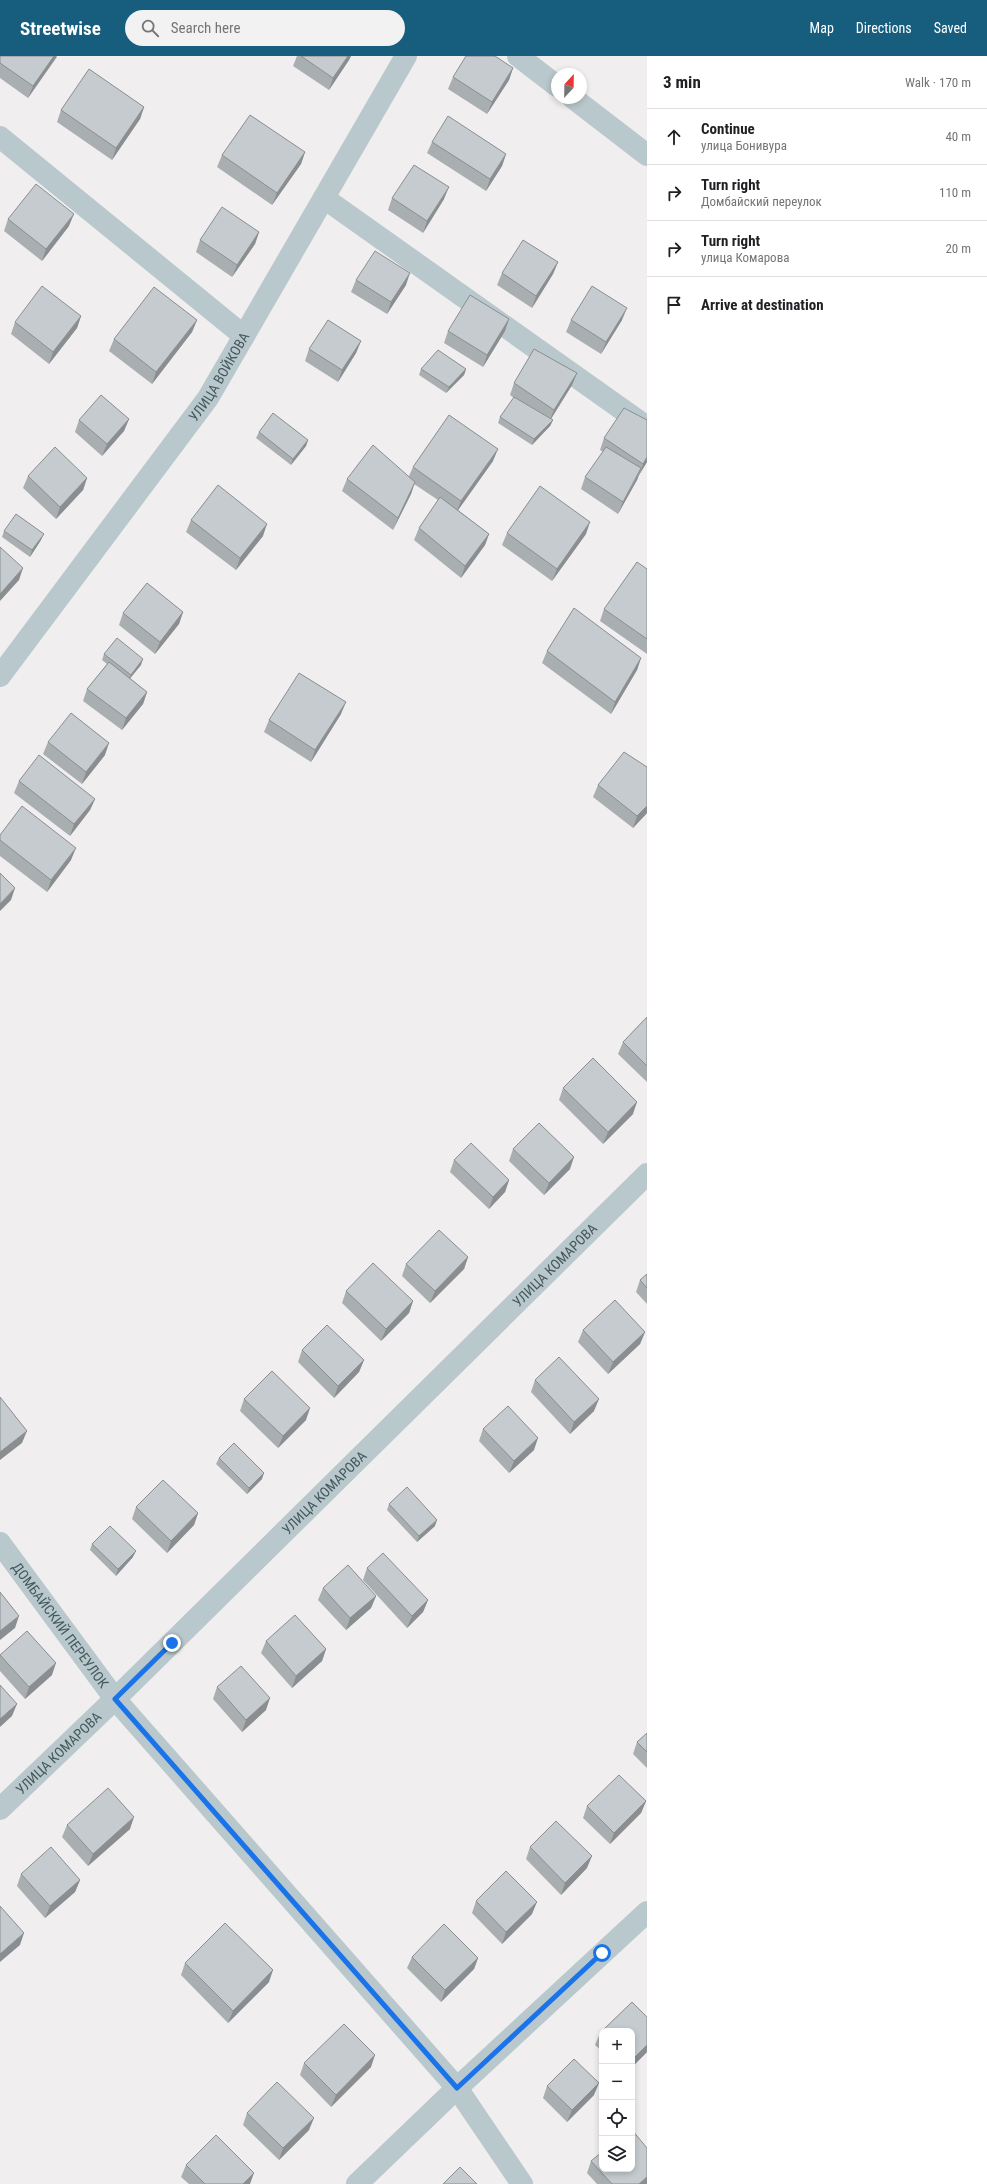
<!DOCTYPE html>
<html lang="en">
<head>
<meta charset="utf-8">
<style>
  :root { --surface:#fff; --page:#f2f2f2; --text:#202124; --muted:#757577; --line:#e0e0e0; --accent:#175d7e }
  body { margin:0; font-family:"Roboto Condensed",sans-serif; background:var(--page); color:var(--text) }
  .controls { position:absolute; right:12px; bottom:12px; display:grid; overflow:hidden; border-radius:8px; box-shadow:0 2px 6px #0003 }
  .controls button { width:36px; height:36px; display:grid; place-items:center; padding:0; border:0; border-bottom:1px solid var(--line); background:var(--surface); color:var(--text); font:20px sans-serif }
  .compass { position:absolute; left:551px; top:12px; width:36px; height:36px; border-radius:50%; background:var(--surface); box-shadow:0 2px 6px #0003; rotate:22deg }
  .stop { position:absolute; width:12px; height:12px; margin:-9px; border:3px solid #1a73e8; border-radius:50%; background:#fff }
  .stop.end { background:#1a73e8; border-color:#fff; box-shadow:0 1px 4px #0008 }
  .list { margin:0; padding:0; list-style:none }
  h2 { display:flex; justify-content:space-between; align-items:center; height:52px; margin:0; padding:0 16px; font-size:17px }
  h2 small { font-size:13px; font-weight:400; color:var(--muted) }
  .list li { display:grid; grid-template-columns:26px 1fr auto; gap:12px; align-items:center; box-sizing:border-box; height:56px; padding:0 16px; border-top:1px solid var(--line) }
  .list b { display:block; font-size:15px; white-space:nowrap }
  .list p { margin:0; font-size:13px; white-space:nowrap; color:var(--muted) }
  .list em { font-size:13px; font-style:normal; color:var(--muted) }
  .icon { flex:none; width:22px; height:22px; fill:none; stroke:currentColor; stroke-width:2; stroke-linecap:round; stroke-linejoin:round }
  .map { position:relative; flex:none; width:647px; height:2128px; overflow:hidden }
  header { display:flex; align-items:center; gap:24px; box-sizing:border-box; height:56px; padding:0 20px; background:var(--accent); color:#fff }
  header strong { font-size:19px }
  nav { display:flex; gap:22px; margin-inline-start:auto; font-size:14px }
  .search { width:280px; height:36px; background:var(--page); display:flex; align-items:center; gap:10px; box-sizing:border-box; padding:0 14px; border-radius:22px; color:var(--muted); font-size:15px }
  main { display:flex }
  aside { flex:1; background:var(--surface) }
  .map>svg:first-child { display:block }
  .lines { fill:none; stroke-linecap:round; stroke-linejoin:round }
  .minor { stroke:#b9c8cc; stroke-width:22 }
  .wall { fill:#a9afb1 }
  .shaded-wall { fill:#8a8e90 }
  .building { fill:#c5cbce; stroke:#8a8e90 }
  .route { stroke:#1a73e8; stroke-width:5 }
  .labels { text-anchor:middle; stroke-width:3; stroke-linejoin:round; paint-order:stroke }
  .street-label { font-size:14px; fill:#45585d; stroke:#fff }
</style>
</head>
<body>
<header>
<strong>Streetwise</strong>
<div class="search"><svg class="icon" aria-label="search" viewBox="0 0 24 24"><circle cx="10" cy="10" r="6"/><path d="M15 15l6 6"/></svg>Search here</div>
<nav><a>Map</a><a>Directions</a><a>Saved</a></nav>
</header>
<main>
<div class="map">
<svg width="647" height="2128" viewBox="0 0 647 2128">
  <rect width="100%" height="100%" fill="#f1eeef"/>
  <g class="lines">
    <!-- minor -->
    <g class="minor">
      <path d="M518,0L557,30"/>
      <path d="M573,42L647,99"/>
      <path d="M0,81L244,280"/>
      <path d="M324,142L647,371"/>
      <path id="s1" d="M0,620L208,342L406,0"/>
      <path id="s2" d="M0,1487L115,1643L457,2032L522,2128"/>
      <path id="s3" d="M0,1753L115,1643L647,1118"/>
      <path d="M357,2128L457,2032L647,1856"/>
    </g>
  </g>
  <!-- wall -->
  <path class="wall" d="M0,0L57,1L28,42L0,22Z
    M297,0H351L349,4L329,34L293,10Z
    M513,12L509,24L487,58L448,33L453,21Z
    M144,51L140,63L112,104L57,66L61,54Z
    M432,86L506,98L502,110L486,135L427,97Z
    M305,96L301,108L272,149L217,111L222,99Z
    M392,142L444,143L423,177L388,154Z
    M8,163L69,170L42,205L4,175Z
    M259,176L255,188L232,221L196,196L200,184Z
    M558,206L553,218L532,252L497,229L502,217Z
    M356,224L406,229L387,258L351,236Z
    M81,260L77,272L49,308L11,278L15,266Z
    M197,264L192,276L152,328L109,295L114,283Z
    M571,264H622L601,298L566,276Z
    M448,275H505L483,311L444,287Z
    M361,285L356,297L338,326L305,305L309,293Z
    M421,313H466L464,319L446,337L419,319Z
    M577,317L572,329L551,363L553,364L550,370L532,389L498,367L500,361L514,342L510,339L514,327Z
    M129,363L124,375L102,400L75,376L79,364Z
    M647,364V406L639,419L637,424L618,458L581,433L585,421L603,396L600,394L604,382Z
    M259,376L308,384L306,390L291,409L256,382Z
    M493,405L458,454L489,478L485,489L461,522L414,484L419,472L438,444L414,428L411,438L393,474L342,435L347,423L409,420L413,411Z
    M28,420L87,422L83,434L56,463L23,432Z
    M191,464L263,480L236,514L186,476Z
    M4,475L41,484L30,501L2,481Z
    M507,477L586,478L552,525L502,489Z
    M647,513V598L600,565L604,553Z
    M183,556L179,568L155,598L119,569L123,557Z
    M547,595L641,602L637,614L611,658L542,607Z
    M104,598L141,609L130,622L147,636L143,648L122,674L83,645L87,633L107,608L102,604Z
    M341,658L311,706L264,676L269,664Z
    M48,686L105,699L82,728L43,698Z
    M19,725L95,743L90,754L70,780L14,737Z
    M598,729L647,757L633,772L593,741Z
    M0,779L71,804L47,836L0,800Z
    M647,961V1026L618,998L623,986Z
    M563,1032L633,1058L603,1088L559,1044Z
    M513,1093L570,1113L544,1139L509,1105Z
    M454,1104L509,1124L505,1136L489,1153L450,1116Z
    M468,1201L464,1213L430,1247L402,1220L406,1208Z
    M647,1218V1248L636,1236L640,1224Z
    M346,1235L413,1245L409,1257L381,1285L342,1247Z
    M583,1274L645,1276L640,1288L608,1318L578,1286Z
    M302,1294L364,1304L359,1316L334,1342L298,1306Z
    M535,1324L594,1355L570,1378L531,1336Z
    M244,1343L306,1364L278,1392L240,1355Z
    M483,1373L534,1394L509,1417L479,1385Z
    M219,1402L262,1423L247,1438L216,1408Z
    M389,1448L435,1470L417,1486L387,1454Z
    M136,1451L198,1457L194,1469L167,1497L132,1463Z
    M92,1488L133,1501L116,1520L90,1494Z
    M367,1512L428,1544L423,1556L407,1572L363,1524Z
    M323,1532L376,1540L371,1552L346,1574L318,1544Z
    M266,1585L326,1593L322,1605L292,1632L261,1597Z
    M0,1599L52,1619L25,1643L0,1615Z
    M217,1631L266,1654L242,1676L213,1643Z
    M647,1677V1712L633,1698L637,1686Z
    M646,1745L641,1757L610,1788L583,1762L587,1750Z
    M67,1769L130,1773L88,1810L62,1781Z
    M530,1791L587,1812L561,1839L526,1803Z
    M21,1818L80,1824L75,1836L45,1862L17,1830Z
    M476,1845L532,1858L502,1888L472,1857Z
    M412,1901L478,1902L474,1913L441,1946L407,1912Z
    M185,1907L269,1926L228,1967L181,1919Z
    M632,1946L647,1961V1996L632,2011V1975H602V1995L595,1989L600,1977Z
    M304,2007L371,2011L331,2051L300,2019Z
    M547,2030L594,2039L567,2066L543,2042Z
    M247,2057L309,2074L279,2104L243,2069Z
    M591,2105L647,2128H597L587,2117Z
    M186,2109L250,2128H189L181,2121Z"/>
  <!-- shaded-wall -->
  <path class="shaded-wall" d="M54,0H57L28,42L33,30Z
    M348,0H351L349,4L329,34L333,22Z
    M513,12L509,24L487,58L492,46Z
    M144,51L140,63L112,104L116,92Z
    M305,96L301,108L272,149L277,137Z
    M506,98L502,110L486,135L490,123Z
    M449,131L444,143L423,177L427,165Z
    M74,158L69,170L42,205L46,193Z
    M259,176L255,188L232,221L237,209Z
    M558,206L553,218L532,252L536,240Z
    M410,217L406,229L387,258L391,246Z
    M627,252L622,264L601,298L606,286Z
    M81,260L77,272L49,308L53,296Z
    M509,263L505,275L483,311L487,299Z
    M197,264L192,276L152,328L156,316Z
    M361,285L356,297L338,326L342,314Z
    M466,313L464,319L446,337L449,331Z
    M577,317L572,329L549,366L554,354Z
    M129,363L124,375L102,400L107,388Z
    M553,364L550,370L532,389L534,383Z
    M308,384L306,390L291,409L293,403Z
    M498,393L493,405L456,457L461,445Z
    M647,401V406L639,419L637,424L618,458L623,446L641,414L643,408Z
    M87,422L83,434L56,463L60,451Z
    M415,426L411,438L393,474L398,462Z
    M590,466L586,478L552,525L557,513Z
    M267,468L263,480L236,514L240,502Z
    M44,478L41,484L30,501L32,494Z
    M489,478L485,489L461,522L465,510Z
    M23,512L19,524L0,545V538Z
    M183,556L179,568L155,598L160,586Z
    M641,602L637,614L611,658L615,646Z
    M143,603L141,609L128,625L131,619Z
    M147,636L143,648L122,674L126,662Z
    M346,646L341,658L311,706L315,694Z
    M109,687L105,699L82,728L86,716Z
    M95,743L90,754L70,780L74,768Z
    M647,750V757L633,772L637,760Z
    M76,792L71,804L47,836L51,824Z
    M15,832L11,844L0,855V848Z
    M637,1046L633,1058L603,1088L608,1076Z
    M574,1101L570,1113L544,1139L549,1127Z
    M509,1124L505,1136L489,1153L493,1141Z
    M468,1201L464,1213L430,1247L435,1235Z
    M413,1245L409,1257L381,1285L386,1273Z
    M645,1276L640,1288L608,1318L613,1306Z
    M364,1304L359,1316L334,1342L338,1330Z
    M599,1343L594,1355L570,1378L574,1366Z
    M310,1352L306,1364L278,1392L283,1380Z
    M27,1375L22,1387L0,1404V1396Z
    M538,1382L534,1394L509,1417L514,1405Z
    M264,1417L262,1423L247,1438L249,1432Z
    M198,1457L194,1469L167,1497L171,1485Z
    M437,1464L435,1470L417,1486L419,1480Z
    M136,1495L133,1501L116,1520L118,1513Z
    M376,1540L371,1552L346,1574L350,1562Z
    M428,1544L423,1556L407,1572L412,1560Z
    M19,1560L15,1572L0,1584V1575Z
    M326,1593L322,1605L292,1632L296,1620Z
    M56,1607L52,1619L25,1643L29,1631Z
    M270,1642L266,1654L242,1676L246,1664Z
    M17,1648L12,1660L0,1671V1663Z
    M646,1745L641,1757L610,1788L614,1777Z
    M134,1761L130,1773L88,1810L93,1798Z
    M592,1800L587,1812L561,1839L565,1827Z
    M80,1824L75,1836L45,1862L50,1850Z
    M537,1846L532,1858L502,1888L506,1876Z
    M24,1877L20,1889L0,1906V1898Z
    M478,1902L474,1913L441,1946L445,1934Z
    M273,1914L269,1926L228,1967L233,1955Z
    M647,1989V1996L632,2011V2004Z
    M375,1999L371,2011L331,2051L336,2039Z
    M599,2027L594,2039L567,2066L572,2054Z
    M314,2062L309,2074L279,2104L283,2092Z
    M254,2117L250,2128H243Z
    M647,2121V2128H639Z"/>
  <!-- building -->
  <path class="building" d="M0,0H54L33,30L0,7Z
    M301,0H348L333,22Z
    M466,0H495L513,12L492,46L453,21Z
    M89,13L144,51L116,92L61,54Z
    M250,59L305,96L277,137L222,99Z
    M448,60L506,98L490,123L432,86Z
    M414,109L449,131L427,165L392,142Z
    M36,128L74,158L46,193L8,163Z
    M222,151L259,176L237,209L200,184Z
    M523,184L558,206L536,240L502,217Z
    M375,195L410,217L391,246L356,224Z
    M42,230L81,260L53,296L15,266Z
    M592,230L627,252L606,286L571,264Z
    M154,231L197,264L156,316L114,283Z
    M470,239L509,263L487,299L448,275Z
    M328,264L361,285L342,314L309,293Z
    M534,293L577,317L554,354L514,327Z
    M438,294L466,313L449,331L421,313Z
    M101,339L129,363L107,388L79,364Z
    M514,341L553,364L534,383L500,361Z
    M624,352L647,364V401L643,408L604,382Z
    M273,357L308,384L293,403L259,376Z
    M449,359L498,393L461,445L413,411Z
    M373,389L415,426L398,462L347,423Z
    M55,391L87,422L60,451L28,420Z
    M606,391L641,412L623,446L585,421Z
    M218,429L267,468L240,502L191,464Z
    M540,430L590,466L557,513L507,477Z
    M440,441L489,478L465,510L419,472Z
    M16,458L44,478L32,494L4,475Z
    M0,491L23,512L0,538Z
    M637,506L647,513V583L604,553Z
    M147,527L183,556L160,586L123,557Z
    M574,552L641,602L615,646L547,595Z
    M117,582L143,603L131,619L104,598Z
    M109,606L147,636L126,662L87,633Z
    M299,617L346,646L315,694L269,664Z
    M71,657L109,687L86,716L48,686Z
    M624,696L647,711V750L637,760L598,729Z
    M39,699L95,743L74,768L19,725Z
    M22,750L76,792L51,824L0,784V779Z
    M0,817L15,832L0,848Z
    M647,961V1010L623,986Z
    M593,1002L637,1046L608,1076L563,1032Z
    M539,1067L574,1101L549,1127L513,1093Z
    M471,1087L509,1124L493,1141L454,1104Z
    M439,1174L468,1201L435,1235L406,1208Z
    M373,1207L413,1245L386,1273L346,1235Z
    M647,1218V1232L640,1224Z
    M615,1244L645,1276L613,1306L583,1274Z
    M327,1269L364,1304L338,1330L302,1294Z
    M559,1301L599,1343L574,1366L535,1324Z
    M272,1315L310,1352L283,1380L244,1343Z
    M0,1341L27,1375L0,1396Z
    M508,1350L538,1382L514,1405L483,1373Z
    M234,1387L264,1417L249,1432L219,1402Z
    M163,1424L198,1457L171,1485L136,1451Z
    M407,1431L437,1464L419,1480L389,1448Z
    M110,1470L136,1495L118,1513L92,1488Z
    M383,1497L428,1544L412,1560L367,1512Z
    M348,1509L376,1540L350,1562L323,1532Z
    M0,1536L19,1560L0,1575Z
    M295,1559L326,1593L296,1620L266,1585Z
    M27,1575L56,1607L29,1631L0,1599Z
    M241,1610L270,1642L246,1664L217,1631Z
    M0,1629L17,1648L0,1663Z
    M647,1677V1696L637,1686Z
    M619,1719L646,1745L614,1777L587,1750Z
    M108,1732L134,1761L93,1798L67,1769Z
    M556,1765L592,1800L565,1827L530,1791Z
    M51,1791L80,1824L50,1850L21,1818Z
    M506,1815L537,1846L506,1876L476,1845Z
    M0,1850L24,1877L0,1898Z
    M225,1867L273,1914L233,1955L185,1907Z
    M444,1868L478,1902L445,1934L412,1901Z
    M632,1946L647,1961V1989L632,2004V1975H602V1979L600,1977Z
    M344,1968L375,1999L336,2039L304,2007Z
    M574,2003L599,2027L572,2054L547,2030Z
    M277,2026L314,2062L283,2092L247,2057Z
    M632,2074L647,2092V2121L639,2128H612L591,2105L602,2096V2113H632Z
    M216,2079L254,2117L243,2128H205L186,2109Z
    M460,2111L477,2128H443Z"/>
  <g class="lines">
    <!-- route -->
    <path class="route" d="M172,1587L115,1643L457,2032L602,1897"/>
  </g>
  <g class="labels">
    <!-- street labels -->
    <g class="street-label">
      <text dy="5" stroke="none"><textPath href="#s1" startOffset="371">УЛИЦА ВОЙКОВА</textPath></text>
      <text dy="5" stroke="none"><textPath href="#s3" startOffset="777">УЛИЦА КОМАРОВА</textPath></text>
      <text dy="5" stroke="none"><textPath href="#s3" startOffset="453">УЛИЦА КОМАРОВА</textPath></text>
      <text dy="5" stroke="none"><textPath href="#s2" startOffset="102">ДОМБАЙСКИЙ ПЕРЕУЛОК</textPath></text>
      <text dy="5" stroke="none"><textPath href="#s3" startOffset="81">УЛИЦА КОМАРОВА</textPath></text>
    </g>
  </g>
</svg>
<div class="controls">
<button>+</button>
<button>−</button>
<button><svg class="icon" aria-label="locate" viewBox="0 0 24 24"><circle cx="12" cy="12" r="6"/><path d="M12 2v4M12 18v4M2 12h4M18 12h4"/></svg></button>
<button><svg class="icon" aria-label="layers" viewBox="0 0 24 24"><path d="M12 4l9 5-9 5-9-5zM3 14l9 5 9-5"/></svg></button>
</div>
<svg class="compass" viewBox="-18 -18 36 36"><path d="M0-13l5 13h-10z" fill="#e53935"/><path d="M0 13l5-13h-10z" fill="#757577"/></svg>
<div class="stop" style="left:602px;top:1897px"></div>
<div class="stop end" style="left:172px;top:1587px"></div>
</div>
<aside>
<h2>3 min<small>Walk · 170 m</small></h2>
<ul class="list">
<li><svg class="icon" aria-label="ahead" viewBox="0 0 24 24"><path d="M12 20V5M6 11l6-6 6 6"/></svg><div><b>Continue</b><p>улица Бонивура</p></div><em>40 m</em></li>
<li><svg class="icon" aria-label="right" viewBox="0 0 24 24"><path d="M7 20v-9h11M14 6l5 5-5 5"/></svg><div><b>Turn right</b><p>Домбайский переулок</p></div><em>110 m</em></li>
<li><svg class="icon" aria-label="right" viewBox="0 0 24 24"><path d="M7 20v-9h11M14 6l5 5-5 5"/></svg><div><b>Turn right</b><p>улица Комарова</p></div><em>20 m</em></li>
<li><svg class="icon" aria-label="arrive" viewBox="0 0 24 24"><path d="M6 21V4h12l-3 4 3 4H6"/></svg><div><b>Arrive at destination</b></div></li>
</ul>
</aside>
</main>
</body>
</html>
